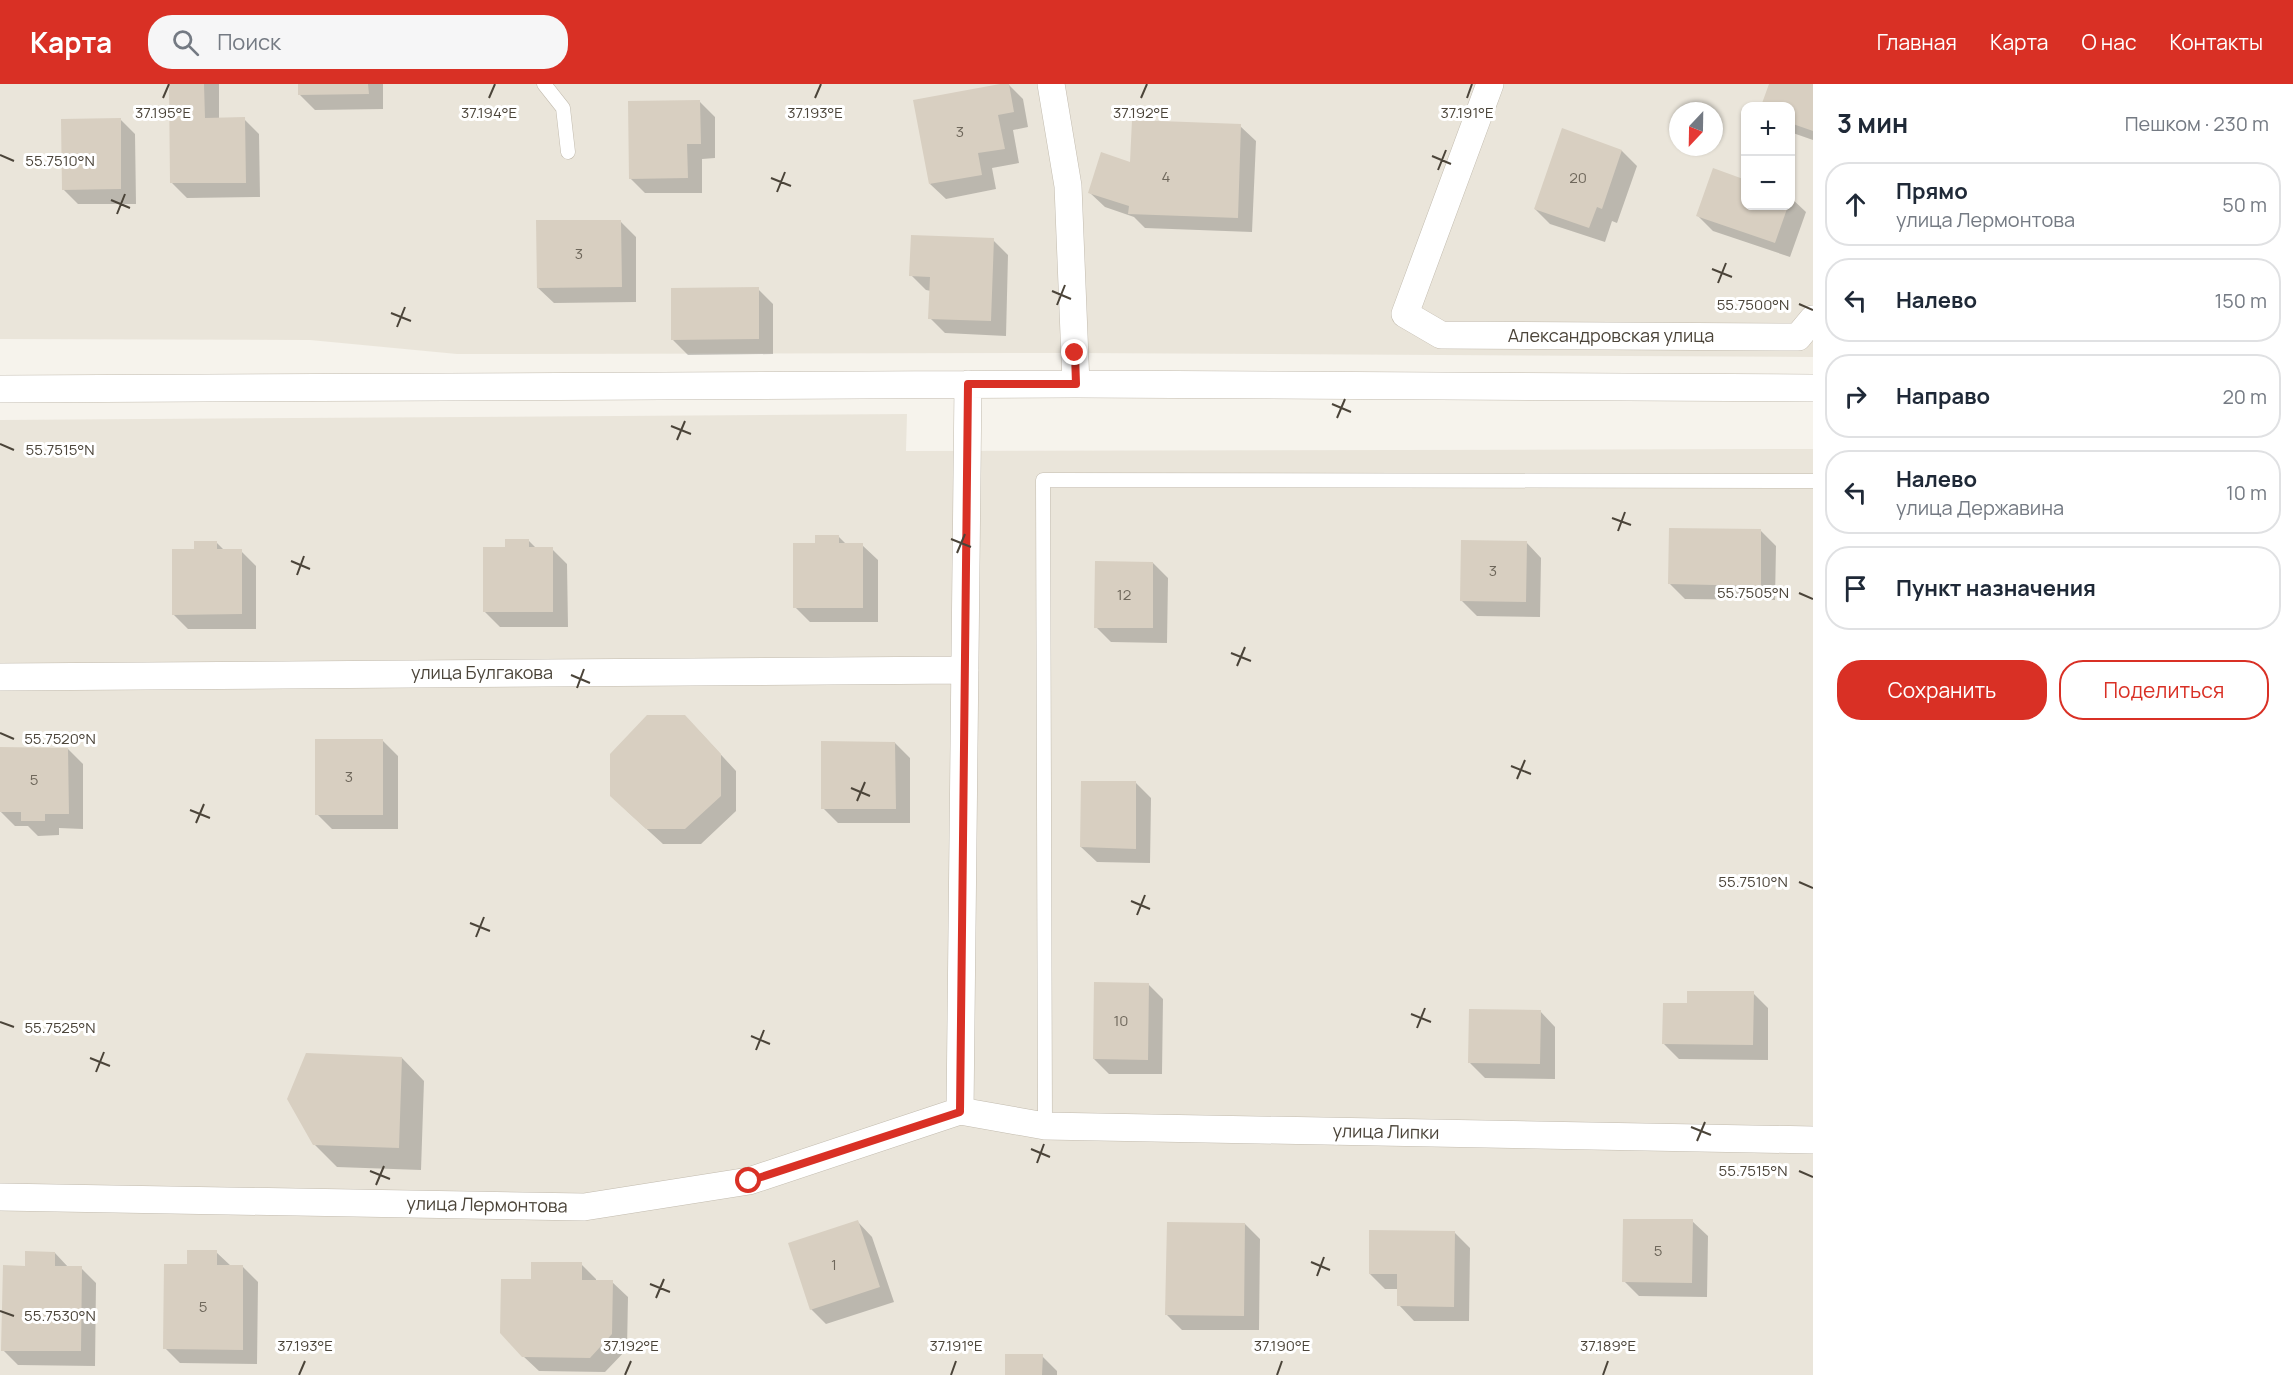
<!DOCTYPE html>
<html lang="ru">
<head>
<meta charset="utf-8">
<style>
  :root { --surface:#fff; --page:#f6f6f7; --text:#1f2937; --muted:#747a83; --line:#e0e1e3; --accent:#d93025 }
  body { margin:0; font-family:Manrope,sans-serif; background:var(--page); color:var(--text) }
  .controls { position:absolute; right:18px; top:18px; display:grid; overflow:hidden; border-radius:12px; box-shadow:0 2px 4px #0004 }
  .controls button { width:54px; height:54px; display:grid; place-items:center; padding:0; border:0; border-bottom:2px solid var(--line); background:var(--surface); color:var(--text); font:30px sans-serif }
  .compass { position:absolute; left:1669px; top:18px; width:54px; height:54px; border-radius:50%; background:var(--surface); box-shadow:0 2px 4px #0004; rotate:202deg }
  .stop { position:absolute; width:18px; height:18px; margin:-14px; border:4px solid #d93025; border-radius:50%; background:#fff }
  .stop.end { background:#d93025; border-color:#fff; box-shadow:0 2px 6px #0008 }
  .list { margin:0; padding:0; list-style:none }
  h2 { display:flex; justify-content:space-between; align-items:center; height:78px; margin:0; padding:0 24px; font-size:26px }
  h2 small { font-size:20px; font-weight:400; color:var(--muted) }
  .list li { display:grid; grid-template-columns:39px 1fr auto; gap:18px; align-items:center; box-sizing:border-box; height:84px; margin:0 12px 12px; padding:0 12px; border:2px solid var(--line); border-radius:24px }
  .list b { display:block; font-size:22px; white-space:nowrap }
  .list p { margin:0; font-size:20px; white-space:nowrap; color:var(--muted) }
  .list em { font-size:20px; font-style:normal; color:var(--muted) }
  .actions { display:flex; gap:12px; padding:18px 24px }
  .actions a { flex:1; padding:14px 0; border:2px solid var(--accent); border-radius:24px; text-align:center; font-size:21px; color:var(--accent) }
  .actions .main { background:var(--accent); color:#fff }
  .icon { flex:none; width:33px; height:33px; fill:none; stroke:currentColor; stroke-width:2; stroke-linecap:round; stroke-linejoin:round }
  .map { position:relative; flex:none; width:1813px; height:1291px; overflow:hidden }
  header { display:flex; align-items:center; gap:36px; box-sizing:border-box; height:84px; padding:0 30px; background:var(--accent); color:#fff }
  header strong { font-size:28px }
  nav { display:flex; gap:33px; margin-inline-start:auto; font-size:21px }
  .search { width:420px; height:54px; background:var(--page); display:flex; align-items:center; gap:15px; box-sizing:border-box; padding:0 21px; border-radius:24px; color:var(--muted); font-size:22px }
  main { display:flex }
  aside { flex:1; background:var(--surface) }
  .map>svg:first-child { display:block }
  .residential { fill:#eae5da; fill-rule:evenodd }
  .shadow { fill:#0003 }
  .building { fill:#d8cfc1 }
  .lines { fill:none; stroke-linecap:round; stroke-linejoin:round }
  .lane-casing { stroke:#c2bbae; stroke-width:15 }
  .street-casing { stroke:#c2bbae; stroke-width:28 }
  .lane { stroke:#fff; stroke-width:14 }
  .street { stroke:#fff; stroke-width:27 }
  .route { stroke:#d93025; stroke-width:8 }
  .ticks { fill:none; stroke:#4b4439; stroke-width:2 }
  .labels { text-anchor:middle; stroke-width:6; stroke-linejoin:round; paint-order:stroke }
  .number-label { font-size:15px; fill:#6e675b }
  .street-label { font-size:18px; fill:#4b4439; stroke:#fff }
  .ticks-label { font-size:15px; text-anchor:middle; fill:#4b4439; stroke:#fff; stroke-width:6; stroke-linejoin:round; paint-order:stroke }
</style>
</head>
<body>
<header>
<strong>Карта</strong>
<div class="search"><svg class="icon" aria-label="search" viewBox="0 0 24 24"><circle cx="10" cy="10" r="6"/><path d="M15 15l6 6"/></svg>Поиск</div>
<nav><a>Главная</a><a>Карта</a><a>О нас</a><a>Контакты</a></nav>
</header>
<main>
<div class="map">
<svg width="1813" height="1291" viewBox="0 0 1813 1291">
  <rect width="100%" height="100%" fill="#f6f3ec"/>
  <!-- residential -->
  <path class="residential" d="M0,0H1813V273L1075,269L457,270L310,256L0,255ZM1746,22H1790V122H1746ZM1678,27H1714V63H1678Z
    M907,330L906,367L1813,365V1291H0V336Z"/>
  <!-- shadow -->
  <path class="shadow" d="M171,0H219V35H244L259,50L260,113L187,114L172,99Z
    M300,0H383V25L315,26L300,11Z
    M1008,0L1023,15L1028,43L1013,46L1019,79L992,84L996,105L946,115L930,100Z
    M1771,0H1813V56L1790,48V22H1763Z
    M700,18L715,33V74L702,75V109H645L630,94Z
    M120,35L135,50L136,120H78L63,105Z
    M1240,42L1256,57L1252,148L1145,144L1134,133L1105,123L1089,108L1131,80Z
    M1563,46L1622,67L1637,82L1617,139L1612,137L1605,158L1550,140L1535,125Z
    M1790,113L1806,128L1790,173L1713,147L1698,132L1746,122H1790Z
    M621,138L636,153V218L554,219L538,204Z
    M993,156L1008,171L1006,252L945,249L930,234L931,207L926,206L911,191Z
    M758,205L773,220V270L688,271L673,256Z
    M1761,447L1776,462L1775,516L1685,515L1670,500Z
    M838,452L846,460L862,461L878,476V538H810L795,523L816,460Z
    M528,456L536,464L552,465L567,480L568,543H500L484,527L506,464Z
    M1526,458L1541,474L1540,533L1477,532L1462,517Z
    M217,459L225,467H241L256,482V545H188L173,530L195,467Z
    M1153,479L1168,494L1167,559L1111,558L1096,543Z
    M700,648L736,687V727L701,760H663L627,727Z
    M383,657L398,672V745H332L317,730Z
    M895,659L910,674V739H838L823,724Z
    M68,665L83,680V745L59,744V751L38,752L28,742H15L0,727Z
    M1136,699L1151,714L1150,779L1097,778L1081,763Z
    M1148,900L1163,915L1162,990H1109L1094,975Z
    M1753,909L1768,924V976L1679,975L1664,960L1688,921Z
    M1540,927L1555,943V995L1485,994L1470,979Z
    M402,974L424,997L421,1086L337,1083L314,1060Z
    M857,1137L872,1153L894,1218L826,1240L811,1225Z
    M1692,1137L1708,1152L1707,1213L1639,1212L1624,1197Z
    M1245,1140L1260,1155L1259,1246H1182L1167,1231Z
    M1455,1149L1470,1164L1469,1237H1414L1399,1221V1205H1385L1370,1190Z
    M216,1168L231,1182L243,1183L258,1198L257,1280L180,1279L165,1264L188,1182Z
    M55,1169L69,1184H81L96,1199L95,1282L18,1281L3,1266L27,1183Z
    M581,1180L596,1195V1198H612L628,1213L627,1265L605,1288L539,1287L523,1272L532,1197Z
    M1042,1272L1057,1287V1291H1006Z"/>
  <!-- building -->
  <path class="building" d="M169,0H204L205,34L245,33L246,99H170Z
    M298,0H368L369,10L298,11Z
    M1000,0H1009L1014,28L998,31L1005,65L978,69L982,91L929,100L913,16Z
    M1769,0H1813V47L1790,39V22H1761Z
    M700,16L701,60H687L688,94L629,95L628,17Z
    M121,34V105L62,106L61,35Z
    M1132,36L1241,40L1238,134L1128,130L1129,122L1088,109L1101,68L1130,78Z
    M1562,44L1622,66L1602,125L1597,123L1589,144L1534,125Z
    M1713,84L1746,96V122H1788L1775,159L1696,132Z
    M536,136H621L622,203L537,204Z
    M911,151L994,154L991,237L928,235L930,193L909,192Z
    M759,203V255L671,256V204Z
    M1669,444L1761,445V502L1668,500Z
    M815,451H839V459H863V524H793V459H815Z
    M505,455H529V463H553V528H483V463H505Z
    M1461,456L1527,457L1526,518L1460,517Z
    M194,457H217V465H242V530L172,531V465H194Z
    M1095,477L1153,478V544H1094Z
    M647,631H685L721,670V712L685,745H646L610,712V670Z
    M315,655H383V731H315Z
    M821,657L895,658L896,725H821Z
    M0,663L68,664L69,730H45V737H21V728H0Z
    M1081,697H1136V765L1080,763Z
    M1094,898L1149,899L1148,976L1093,975Z
    M1687,907H1754L1753,961L1662,960L1663,919H1687Z
    M1469,925L1541,926L1540,980L1468,979Z
    M306,969L402,973L399,1064L313,1061L287,1015Z
    M1623,1135H1693L1692,1199L1622,1198Z
    M858,1136L880,1203L810,1226L788,1159Z
    M1167,1138L1245,1139L1244,1232L1165,1231Z
    M1369,1146L1455,1147L1454,1223L1397,1222V1190H1369Z
    M187,1166H217V1181H243V1266L163,1265L164,1180H187Z
    M25,1167L55,1168V1182H82L81,1267H1L3,1181L25,1182Z
    M531,1178H582V1196H613L612,1250L590,1274L522,1273L500,1249L501,1195H531Z
    M1005,1270H1043L1042,1291H1005Z"/>
  <g class="lines">
    <!-- lane casing -->
    <g class="lane-casing">
      <path id="lane" d="M544,0L563,24L568,68
        M1045,1042L1043,396L1813,397"/>
    </g>
    <!-- street casing -->
    <g class="street-casing">
      <path id="street" d="M1051,0L1068,102L1076,300
        M1490,0L1405,230L1441,251L1798,253L1813,235
        M0,305L1076,300L1813,304
        M0,593L965,586
        M960,1027L968,300
        M0,1113L584,1123L749,1097L960,1027L1045,1042L1813,1056"/>
    </g>
    <!-- lane -->
    <use href="#lane" class="lane"/>
    <!-- street -->
    <use href="#street" class="street"/>
  </g>
  <g class="lines">
    <!-- route -->
    <path class="route" d="M749,1097L960,1028L968,300H1076L1075,269"/>
  </g>
  <!-- ticks -->
  <path class="ticks" d="M163,14L169,0M489,14L495,0M815,14L821,0M1141,14L1147,0M1467,14L1472,0M0,71L14,77M1432,72L1451,80M1438,86L1446,66M771,94L791,102M777,108L785,88M111,116L130,124M117,130L125,110M1712,185L1732,193M1718,199L1726,179M1052,207L1071,215M1799,220L1813,226M1057,221L1065,201M391,229L411,237M397,243L405,223M1332,320L1351,328M1337,334L1345,315M671,342L691,350M677,356L685,337M0,360L14,366M1612,434L1631,441M1618,447L1625,428M951,455L971,463M957,469L965,450M291,477L310,485M297,491L304,472M1799,509L1813,515M1231,569L1251,577M1237,582L1245,563M571,591L590,599M577,604L584,585M0,649L14,655M1511,682L1531,690M1517,695L1525,676M851,704L870,712M857,717L865,698M190,726L210,734M196,739L204,720M1799,798L1813,804M1131,817L1150,825M1137,831L1145,811M470,839L490,847M476,853L484,833M1411,930L1431,938M0,938L14,943M1417,944L1425,924M751,952L770,960M756,966L764,946M90,974L110,982M96,988L104,968M1691,1043L1711,1051M1697,1057L1705,1038M1031,1065L1050,1073M1037,1079L1044,1060M370,1087L390,1095M1799,1087L1813,1093M376,1101L384,1082M1311,1178L1330,1186M1317,1192L1324,1173M650,1200L670,1208M656,1214L664,1195M0,1227L14,1232M299,1291L305,1277M625,1291L631,1277M951,1291L956,1277M1277,1291L1282,1277M1603,1291L1608,1277"/>
  <g class="labels">
    <!-- number labels -->
    <g class="number-label">
      <text x="960" y="53">3</text>
      <text x="1166" y="98">4</text>
      <text x="1578" y="99">20</text>
      <text x="579" y="175">3</text>
      <text x="1493" y="492">3</text>
      <text x="1124" y="516">12</text>
      <text x="349" y="698">3</text>
      <text x="34" y="701">5</text>
      <text x="1121" y="942">10</text>
      <text x="1658" y="1172">5</text>
      <text x="834" y="1186">1</text>
      <text x="203" y="1228">5</text>
    </g>
    <!-- street labels -->
    <g class="street-label">
      <text x="1611" y="258">Александровская улица</text>
      <text x="482" y="595">улица Булгакова</text>
      <text transform="translate(1386 1048) rotate(1)" y="6">улица Липки</text>
      <text transform="translate(487 1121) rotate(1)" y="6">улица Лермонтова</text>
    </g>
  </g>
  <g class="ticks-label">
    <text x="1141" y="34">37.192°E</text>
    <text x="163" y="34">37.195°E</text>
    <text x="489" y="34">37.194°E</text>
    <text x="815" y="34">37.193°E</text>
    <text x="1467" y="34">37.191°E</text>
    <text x="60" y="82">55.7510°N</text>
    <text x="1753" y="226">55.7500°N</text>
    <text x="60" y="371">55.7515°N</text>
    <text x="1753" y="514">55.7505°N</text>
    <text x="60" y="660">55.7520°N</text>
    <text x="1753" y="803">55.7510°N</text>
    <text x="60" y="949">55.7525°N</text>
    <text x="1753" y="1092">55.7515°N</text>
    <text x="60" y="1237">55.7530°N</text>
    <text x="305" y="1267">37.193°E</text>
    <text x="631" y="1267">37.192°E</text>
    <text x="956" y="1267">37.191°E</text>
    <text x="1282" y="1267">37.190°E</text>
    <text x="1608" y="1267">37.189°E</text>
  </g>
</svg>
<div class="controls">
<button>+</button>
<button>−</button>
</div>
<svg class="compass" viewBox="-18 -18 36 36"><path d="M0-13l5 13h-10z" fill="#e53935"/><path d="M0 13l5-13h-10z" fill="#747a83"/></svg>
<div class="stop" style="left:749px;top:1097px"></div>
<div class="stop end" style="left:1075px;top:269px"></div>
</div>
<aside>
<h2>3 мин<small>Пешком · 230 m</small></h2>
<ul class="list">
<li><svg class="icon" aria-label="ahead" viewBox="0 0 24 24"><path d="M12 20V5M6 11l6-6 6 6"/></svg><div><b>Прямо</b><p>улица Лермонтова</p></div><em>50 m</em></li>
<li><svg class="icon" aria-label="left" viewBox="0 0 24 24"><path d="M17 20v-9H6M10 6l-5 5 5 5"/></svg><div><b>Налево</b></div><em>150 m</em></li>
<li><svg class="icon" aria-label="right" viewBox="0 0 24 24"><path d="M7 20v-9h11M14 6l5 5-5 5"/></svg><div><b>Направо</b></div><em>20 m</em></li>
<li><svg class="icon" aria-label="left" viewBox="0 0 24 24"><path d="M17 20v-9H6M10 6l-5 5 5 5"/></svg><div><b>Налево</b><p>улица Державина</p></div><em>10 m</em></li>
<li><svg class="icon" aria-label="arrive" viewBox="0 0 24 24"><path d="M6 21V4h12l-3 4 3 4H6"/></svg><div><b>Пункт назначения</b></div></li>
</ul>
<div class="actions"><a class="main">Сохранить</a><a>Поделиться</a></div>
</aside>
</main>
</body>
</html>
